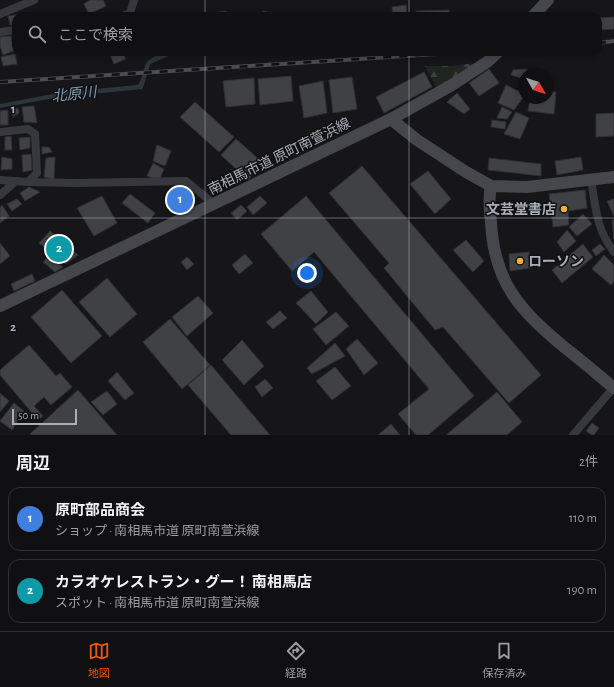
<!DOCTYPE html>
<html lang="ja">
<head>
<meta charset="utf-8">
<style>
  :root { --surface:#101012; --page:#19191b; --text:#f1f3f6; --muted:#9c9d9f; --line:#303032; --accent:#ea580c }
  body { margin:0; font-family:"Alegreya Sans","Noto Sans JP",sans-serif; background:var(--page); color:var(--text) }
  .compass { position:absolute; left:518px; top:68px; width:36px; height:36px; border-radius:50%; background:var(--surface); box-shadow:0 2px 6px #0003; rotate:129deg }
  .scale { position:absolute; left:12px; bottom:10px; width:65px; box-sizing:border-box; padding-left:4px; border:2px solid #a8adb8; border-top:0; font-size:11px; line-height:14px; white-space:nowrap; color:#a8adb8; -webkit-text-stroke:3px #111113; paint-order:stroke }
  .you { position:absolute; left:307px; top:273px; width:14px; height:14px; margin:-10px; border:3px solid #fff; border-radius:50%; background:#1a73e8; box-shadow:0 0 0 6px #1a73e833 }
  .badge { display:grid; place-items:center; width:26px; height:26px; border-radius:50%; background:var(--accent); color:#fff; font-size:13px; font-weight:700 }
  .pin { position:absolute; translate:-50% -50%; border:2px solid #fff; box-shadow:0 1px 4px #0006 }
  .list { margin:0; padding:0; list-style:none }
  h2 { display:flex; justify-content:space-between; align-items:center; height:52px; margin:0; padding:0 16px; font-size:17px }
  h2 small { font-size:13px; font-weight:400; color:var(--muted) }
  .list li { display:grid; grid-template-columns:26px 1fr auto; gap:12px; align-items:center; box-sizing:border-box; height:64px; margin:0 8px 8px; padding:0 8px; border:1px solid var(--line); border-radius:12px }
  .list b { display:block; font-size:15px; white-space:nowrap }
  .list p { margin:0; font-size:13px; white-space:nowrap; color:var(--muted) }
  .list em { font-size:13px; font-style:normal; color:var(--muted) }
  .icon { flex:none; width:22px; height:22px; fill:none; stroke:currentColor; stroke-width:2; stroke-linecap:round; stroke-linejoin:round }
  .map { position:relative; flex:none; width:614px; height:435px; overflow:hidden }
  .search { position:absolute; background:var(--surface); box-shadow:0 2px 6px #0003; left:12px; right:12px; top:12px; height:44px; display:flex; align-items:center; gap:10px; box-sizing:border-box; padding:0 14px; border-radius:12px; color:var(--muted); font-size:15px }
  .sheet { height:196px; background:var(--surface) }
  nav { display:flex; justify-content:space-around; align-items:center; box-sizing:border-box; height:56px; border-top:1px solid var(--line); background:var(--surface); font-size:11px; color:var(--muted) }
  nav a { display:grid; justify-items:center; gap:2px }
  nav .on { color:var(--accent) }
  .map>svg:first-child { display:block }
  .forest { fill:url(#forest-firs) }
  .water { fill:#2c353c }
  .building { fill:#404145; stroke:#303034 }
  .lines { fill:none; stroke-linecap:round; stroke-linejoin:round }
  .street { stroke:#37383d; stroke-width:8 }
  .secondary { stroke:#45474d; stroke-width:12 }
  .rail-casing { stroke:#4a4c52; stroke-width:4 }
  .rail { stroke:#111113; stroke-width:2.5; stroke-dasharray:8; stroke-linecap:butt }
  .grid { fill:none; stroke:#a8adb8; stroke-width:1; stroke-opacity:0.55 }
  .poi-dot { fill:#f2b134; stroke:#111113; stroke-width:1.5 }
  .labels { text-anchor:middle; stroke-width:3; stroke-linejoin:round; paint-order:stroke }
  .street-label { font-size:14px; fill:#a8adb8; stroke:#111113 }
  .poi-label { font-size:14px; font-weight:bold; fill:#a8adb8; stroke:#111113; text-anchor:end }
  .water-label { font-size:15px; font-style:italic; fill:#7f9bb3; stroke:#111113 }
  .grid-label { font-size:13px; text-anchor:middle; font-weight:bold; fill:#a8adb8; stroke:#111113; stroke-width:3; stroke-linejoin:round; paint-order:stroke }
</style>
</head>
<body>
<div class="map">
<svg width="614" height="435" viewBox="0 0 614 435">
  <defs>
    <pattern id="forest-firs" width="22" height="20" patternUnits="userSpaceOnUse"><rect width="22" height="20" fill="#1e261f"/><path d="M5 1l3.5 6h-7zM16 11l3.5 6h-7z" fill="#3c433d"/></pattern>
  </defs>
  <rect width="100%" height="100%" fill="#161618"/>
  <!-- forest -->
  <path class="forest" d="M476,63L437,89L425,66H452Z"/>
  <!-- water -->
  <path class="water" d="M166,52H178L150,64L144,85L142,89L60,97L0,108V104L58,93L136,85L139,84C149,62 139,62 166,52Z"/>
  <!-- building -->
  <path class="building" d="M90,0H103L106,6L89,14L84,4Z
    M406,5L407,16H393L392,7Z
    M449,10L450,16H416V11Z
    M226,11L229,16H206V14Z
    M263,11L280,15L262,16Z
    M27,13L25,16H16V24L10,25L8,16Z
    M614,17V29L598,30V18Z
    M11,36L14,51L3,55L0,46V37Z
    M109,52H122L126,59L114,64Z
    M15,54L17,64L3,66L1,57Z
    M489,69L499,83L479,96L469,83Z
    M527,69L526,74H524V79L511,75L513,70Z
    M424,72L432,87L384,113L376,97Z
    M291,76L293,101L260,105L258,79Z
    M352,77L357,109L333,113L329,80Z
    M254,78L255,104L226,107L223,81Z
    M323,81L327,113L304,118L299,86Z
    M506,85L524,94V96L514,110L498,103Z
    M548,91L556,92L554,114L528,111L530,98H548Z
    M457,93L470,109L464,114L447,102Z
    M195,102L234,137L219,152L180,117Z
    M34,106L37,123L24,122L22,107Z
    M502,107L512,112L507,119L497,118Z
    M18,108L19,113L13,117L11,110Z
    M8,110V125H0V111Z
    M516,112L529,118L520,139L504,134Z
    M614,113V136L596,137V114Z
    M492,120L506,122L505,129L491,127Z
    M11,136L12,150H5V137Z
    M30,137V148L20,150L19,138Z
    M236,139L262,162L248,180L221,155Z
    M157,145L171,151L165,166L153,161Z
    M42,147H49L52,152L42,154Z
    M31,154L32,170L23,172L22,155Z
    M2,157L12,159V169L1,170Z
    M55,157L54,179L44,177L46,158Z
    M581,157L583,170L557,175L555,161Z
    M489,158L541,164V176L488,170Z
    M153,163L164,169L160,178H153L147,176Z
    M362,166L541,375L509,403L443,327L435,330L384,268L389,263L329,193Z
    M428,171L451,199L435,214L410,184Z
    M29,187L40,192L25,201L20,193Z
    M182,188L192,197L180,213L169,204Z
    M585,190L587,208L568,211L569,225L553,227L549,194Z
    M130,194L155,213L148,223L122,203Z
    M102,196L117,223L94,236L77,208Z
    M260,196L267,203L253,215L247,207Z
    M306,196L474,396L428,435H416L398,414L429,389L314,252L292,271L261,234Z
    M17,199L22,204L12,211L7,204Z
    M614,199V216L607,201Z
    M2,205L9,216L0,223V208Z
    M241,205L247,211L237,220L231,213Z
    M583,214L592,224L577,236L569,227Z
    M612,220H614V239Z
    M567,230L576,241L564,252L557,242Z
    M50,231L78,255L66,264L39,243Z
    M466,240L484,261L473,272L453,250Z
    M0,243L10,256L0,264Z
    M583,244L593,257L562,283L552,270Z
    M600,244L605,249L596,256L592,250Z
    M529,252L530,268L510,271L509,254Z
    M245,254L253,263L239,274L232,265Z
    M49,255L63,267L55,272L43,262Z
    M604,255L614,265V281L611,285L592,269Z
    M187,257L194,264L187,270L181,262Z
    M32,274L35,281L14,291L11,284Z
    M107,278L137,314L110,337L79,302Z
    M62,290L102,336L71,363L31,317Z
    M311,291L328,312L316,324L296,303Z
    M198,296L213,313L187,336L172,317Z
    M280,311L287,318L273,329L266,322Z
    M336,312L349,326L326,345L313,329Z
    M170,319L210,365L182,389L143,342Z
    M357,339L378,363L364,375L346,349Z
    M242,340L264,366L244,385L222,360Z
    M335,343L345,356L312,374L307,368Z
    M29,345L56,376L60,373L72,387L51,405L44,397L34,406L43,416L38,420L0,375V370Z
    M211,365L270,435H231L188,385Z
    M335,367L351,386L332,400L316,381Z
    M117,372L134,393L125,400L108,381Z
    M265,379L273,388L262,397L255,387Z
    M78,390L117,435H31L30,434Z
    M107,391L117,404L103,415L91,402Z
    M497,392L522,422L507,435H446Z
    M0,393L9,401L0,412Z
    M14,403L24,411L12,430L0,421Z
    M592,423L599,428L594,435H592L586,431Z
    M391,424L400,435H378Z"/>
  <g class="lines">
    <!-- street -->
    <path class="street" d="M0,14L34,0
      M123,16L130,13L134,0
      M0,32L16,30
      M0,132L28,129L35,134L37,173L28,182L0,180
      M591,180C596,208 596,229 614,252
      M28,182L75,183L186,181L214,204
      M0,195L16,181
      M573,435L614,387"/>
    <!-- secondary -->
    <path class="secondary" d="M533,16L548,0
      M391,119L417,140L437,153L466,172L491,186L527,187L614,177
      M491,186C488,198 490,210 491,222C494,283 520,310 564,347C581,360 597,374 614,388
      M0,306L391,119L452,85L487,62L498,52"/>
    <!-- rail casing -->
    <g class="rail-casing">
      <path id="rail" d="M598,43L614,41
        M0,82L468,52"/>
    </g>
    <!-- rail -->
    <use href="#rail" class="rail"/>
  </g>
  <!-- grid -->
  <path class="grid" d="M205,0V16M409,0V16M205,52V435M409,52V435M0,218H614"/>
  <!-- markers -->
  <g class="poi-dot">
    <circle cx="564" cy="209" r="4"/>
    <circle cx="520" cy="261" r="4"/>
  </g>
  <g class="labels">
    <!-- street labels -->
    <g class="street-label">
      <text transform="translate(279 156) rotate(-26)" y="5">南相馬市道 原町南萱浜線</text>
    </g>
    <!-- poi labels -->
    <g class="poi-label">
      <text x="556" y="214">文芸堂書店</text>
      <text x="528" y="266" text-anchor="start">ローソン</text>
    </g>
    <!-- water labels -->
    <g class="water-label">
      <text transform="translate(74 94) rotate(-6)" y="5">北原川</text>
    </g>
  </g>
  <g class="grid-label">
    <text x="13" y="113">1</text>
    <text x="13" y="331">2</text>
  </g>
</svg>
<svg class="compass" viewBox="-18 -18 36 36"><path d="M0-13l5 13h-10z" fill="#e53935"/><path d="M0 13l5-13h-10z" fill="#9c9d9f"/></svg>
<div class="scale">50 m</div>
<div class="you"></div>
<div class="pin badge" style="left:180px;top:200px;background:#3f7fe0">1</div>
<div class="pin badge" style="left:59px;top:249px;background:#0f9aa8">2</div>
<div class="search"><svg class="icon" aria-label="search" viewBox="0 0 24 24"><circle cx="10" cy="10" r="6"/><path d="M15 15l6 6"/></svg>ここで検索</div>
</div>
<section class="sheet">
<h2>周辺<small>2件</small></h2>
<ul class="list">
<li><span class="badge" style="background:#3f7fe0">1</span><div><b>原町部品商会</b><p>ショップ · 南相馬市道 原町南萱浜線</p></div><em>110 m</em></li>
<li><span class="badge" style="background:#0f9aa8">2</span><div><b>カラオケレストラン・グー！ 南相馬店</b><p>スポット · 南相馬市道 原町南萱浜線</p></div><em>190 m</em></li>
</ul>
</section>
<nav>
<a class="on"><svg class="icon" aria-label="map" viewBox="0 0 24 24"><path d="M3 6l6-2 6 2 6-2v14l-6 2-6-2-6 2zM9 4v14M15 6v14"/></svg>地図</a>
<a><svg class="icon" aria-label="directions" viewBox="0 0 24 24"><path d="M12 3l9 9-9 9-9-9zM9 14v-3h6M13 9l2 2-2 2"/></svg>経路</a>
<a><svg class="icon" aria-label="saved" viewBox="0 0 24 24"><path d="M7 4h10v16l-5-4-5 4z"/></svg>保存済み</a>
</nav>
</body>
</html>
